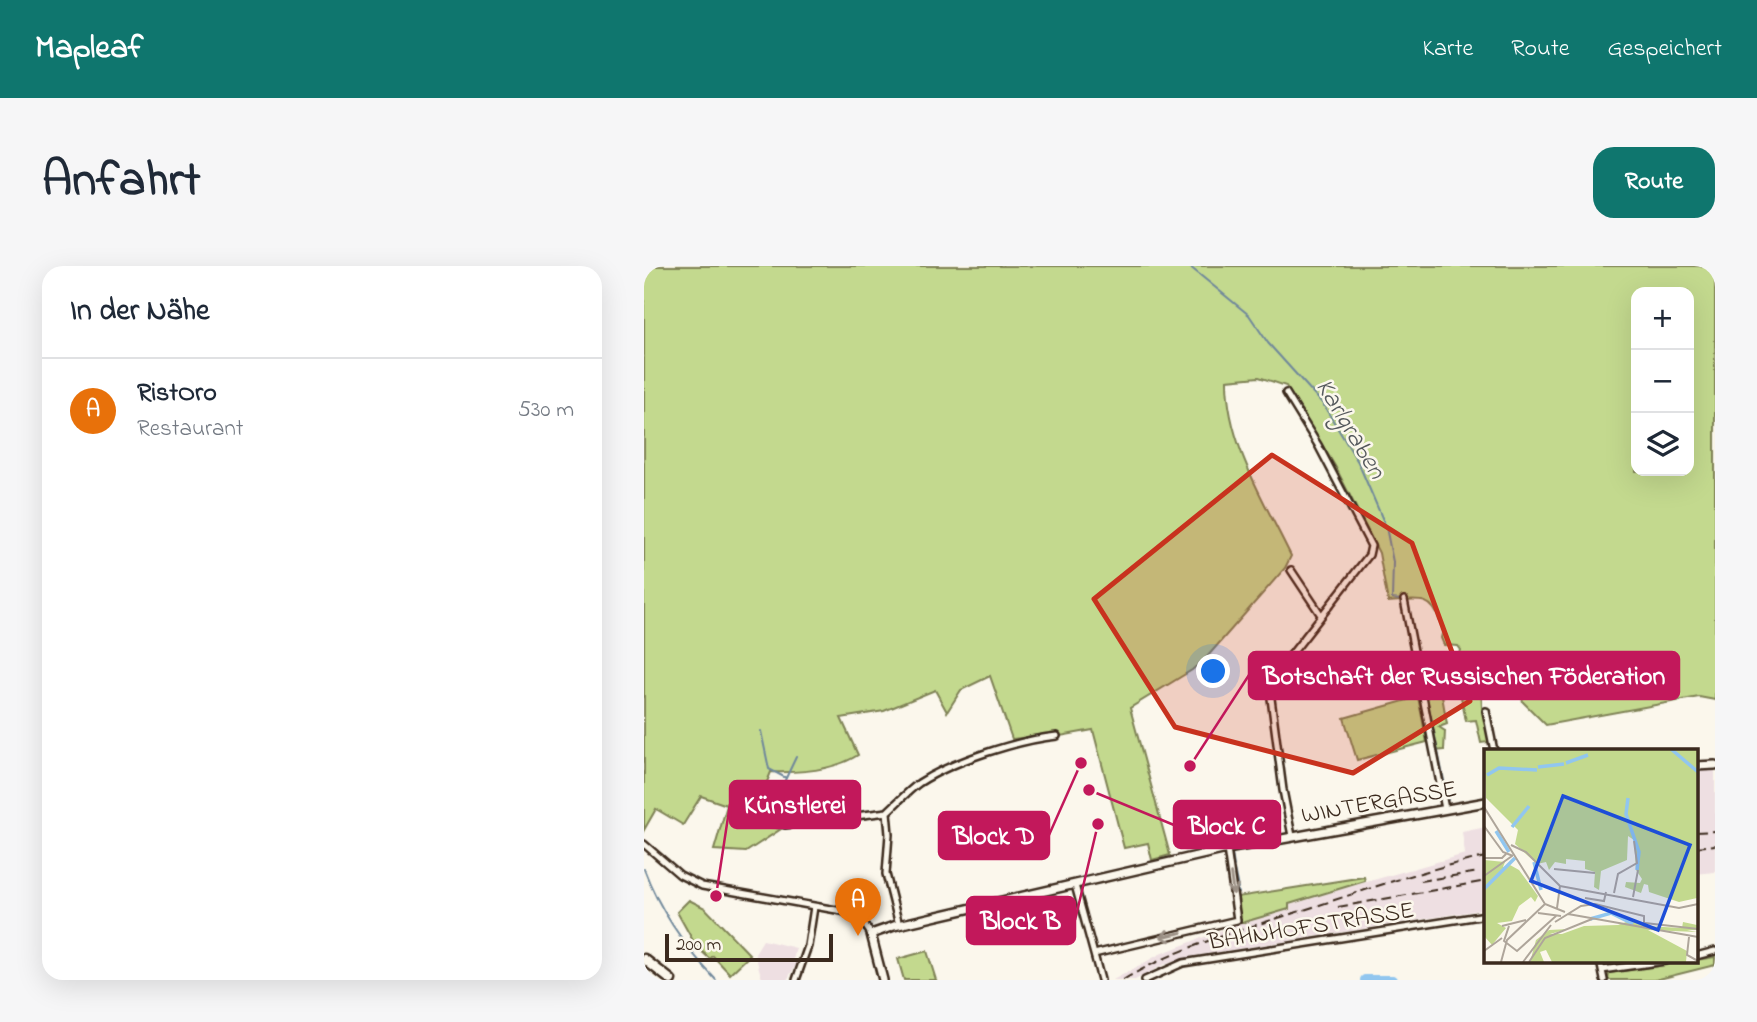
<!DOCTYPE html>
<html lang="de">
<head>
<meta charset="utf-8">
<style>
  :root { --surface:#fff; --page:#f6f6f7; --text:#1f2937; --muted:#747a83; --line:#e0e1e3; --accent:#0f766e }
  body { margin:0; font-family:"Indie Flower",sans-serif; background:var(--page); color:var(--text) }
  .controls { position:absolute; right:21px; top:21px; display:grid; overflow:hidden; border-radius:14px; box-shadow:0 7px 28px #0002 }
  .controls button { width:63px; height:63px; display:grid; place-items:center; padding:0; border:0; border-bottom:2px solid var(--line); background:var(--surface); color:var(--text); font:35px sans-serif }
  .scale { position:absolute; left:21px; bottom:18px; width:168px; box-sizing:border-box; padding-left:7px; border:4px solid #3b2a1e; border-top:0; font-size:19px; line-height:24px; white-space:nowrap; color:#3b2a1e; -webkit-text-stroke:5px #fbf7ec; paint-order:stroke }
  .you { position:absolute; left:570px; top:406px; width:24px; height:24px; margin:-18px; border:5px solid #fff; border-radius:50%; background:#1a73e8; box-shadow:0 0 0 10px #1a73e833 }
  .badge { display:grid; place-items:center; width:46px; height:46px; border-radius:50%; background:var(--accent); color:#fff; font-size:23px; font-weight:700 }
  .pin { position:absolute; translate:-50% -58px; filter:drop-shadow(0 2px 4px #0008) }
  .pin::after { content:''; position:absolute; top:37px; width:24px; height:21px; background:inherit; clip-path:polygon(0 0,100% 0,50% 100%) }
  .list { margin:0; padding:0; list-style:none }
  h2 { display:flex; justify-content:space-between; align-items:center; height:91px; margin:0; padding:0 28px; font-size:30px }
  h2 small { font-size:23px; font-weight:400; color:var(--muted) }
  .list li { display:grid; grid-template-columns:46px 1fr auto; gap:21px; align-items:center; box-sizing:border-box; height:105px; padding:0 28px; border-top:2px solid var(--line) }
  .list b { display:block; font-size:26px; white-space:nowrap }
  .list p { margin:0; font-size:23px; white-space:nowrap; color:var(--muted) }
  .list em { font-size:23px; font-style:normal; color:var(--muted) }
  .icon { flex:none; width:38px; height:38px; fill:none; stroke:currentColor; stroke-width:2; stroke-linecap:round; stroke-linejoin:round }
  .map { position:relative; flex:none; width:1071px; height:714px; overflow:hidden; border-radius:21px }
  header { display:flex; align-items:center; gap:42px; box-sizing:border-box; height:98px; padding:0 35px; background:var(--accent); color:#fff }
  header strong { font-size:33px }
  nav { display:flex; gap:38px; margin-inline-start:auto; font-size:24px }
  .intro { display:flex; align-items:center; justify-content:space-between; box-sizing:border-box; height:168px; padding:0 42px }
  h1 { margin:0; font-size:49px }
  .button { padding:18px 32px; border-radius:21px; background:var(--accent); color:#fff; font-size:24px; font-weight:700 }
  main { display:flex; gap:42px; padding:0 42px }
  aside { flex:1; background:var(--surface); border-radius:21px; box-shadow:0 7px 28px #0002 }
  .map>svg:first-child { display:block }
  .built { fill:#eedfe2 }
  .green { fill:#c3d98e; stroke:#7f8256; stroke-width:2; fill-rule:evenodd }
  .lines { fill:none; stroke-linecap:round; stroke-linejoin:round }
  .stream { stroke:#6f889b; stroke-width:2 }
  .river { stroke:#91c6ef; stroke-width:10 }
  .street-casing { stroke:#3b2a1e; stroke-width:10 }
  .secondary-casing { stroke:#3b2a1e; stroke-width:12 }
  .primary-casing { stroke:#3b2a1e; stroke-width:13 }
  .street { stroke:#fbf7ec; stroke-width:5 }
  .secondary { stroke:#fbf7ec; stroke-width:7 }
  .primary { stroke:#fbf7ec; stroke-width:8 }
  .rail { stroke:#3b2a1e; stroke-width:2; stroke-dasharray:10 5; stroke-linecap:butt }
  .oneway { stroke:#9b9085 }
  .marked { fill:#c8321e; fill-opacity:0.2; stroke:#c8321e; stroke-width:5; stroke-linejoin:round }
  .labels { text-anchor:middle; stroke-width:5; stroke-linejoin:round; paint-order:stroke }
  .street-label { font-size:24px; fill:#3b2a1e; stroke:#fbf7ec }
  .water-label { font-size:26px; font-style:italic; fill:#55595d; stroke:#fbf7ec }
  .inset-river { fill:none; stroke:#91c6ef; stroke-width:3.5 }
  .inset-road { fill:none; stroke:#aea59a; stroke-width:2 }
  .view { fill:#1d4ed8; fill-opacity:0.15; stroke:#1d4ed8; stroke-width:3.5 }
  .inset-edge { fill:none; stroke:#3b2a1e; stroke-width:3.5 }
  .leader { fill:none; stroke:#c2185b; stroke-width:2.5 }
  .callout-dot { fill:#c2185b; stroke:#fbf7ec; stroke-width:2.5 }
  .callout { fill:#c2185b; stroke:#c2185b; stroke-width:2.5 }
  .callout-label { font-size:26px; text-anchor:middle; font-weight:bold; fill:#fff }
</style>
</head>
<body>
<header>
<strong>Mapleaf</strong>
<nav><a>Karte</a><a>Route</a><a>Gespeichert</a></nav>
</header>
<div class="intro"><h1>Anfahrt</h1><a class="button">Route</a></div>
<main>
<aside>
<h2>In der Nähe<small></small></h2>
<ul class="list">
<li><span class="badge" style="background:#e8710a">A</span><div><b>RistOro</b><p>Restaurant</p></div><em>530 m</em></li>
</ul>
</aside>
<div class="map">
<svg width="1071" height="714" viewBox="0 0 1071 714">
  <rect width="100%" height="100%" fill="#fbf7ec"/>
  <filter id="ink" filterUnits="userSpaceOnUse"><feTurbulence type="fractalNoise" baseFrequency=".0143" numOctaves="2"/><feDisplacementMap in="SourceGraphic" scale="14" xChannelSelector="R" yChannelSelector="G"/><feConvolveMatrix kernelMatrix="1 2 1 2 8 2 1 2 1" color-interpolation-filters="sRGB"/></filter>
  <g filter="url(#ink)">
    <!-- built -->
    <path class="built" d="M1052,505H1071V606L1052,608Z
      M842,561V643L550,690L519,699L491,714H469L516,688L583,662V659L635,647L645,643V638L821,588L818,566Z
      M119,674L152,682L149,694L154,695L143,714H119L117,710L111,687Z"/>
    <!-- green -->
    <path class="green" d="M0,0H1071V434L1055,431L902,459L879,436L875,414L837,419L838,442L845,476L837,477L832,454L822,455L816,426L798,430L803,458L795,461L801,465L800,484L791,485L778,414L782,413L784,428L815,423C800,410 813,399 817,384L814,380L800,379L797,372C799,365 799,363 796,356C788,327 770,335 744,336L735,287L691,200L642,120L615,111L583,114C583,177 620,234 647,290L641,302L563,391L548,404L486,442L526,589L508,594L504,577L480,582L449,464L411,471L414,468L368,473L346,410L317,424L303,446L291,424L240,445L197,452L214,489C189,505 156,507 127,506L118,528L113,559L137,563L102,586L70,584L83,539L57,530L39,559L12,543L0,564ZM992,26H1045V205H992Z
      M774,431L783,476L713,494L700,452Z
      M720,611L721,615L645,638V643L597,657L593,631Z
      M45,634L61,642L106,689L86,708L69,690L66,693L52,680L33,646Z
      M283,685L292,714H260L254,693Z
      M1071,691V699L1011,714H964L965,707Z"/>
    <g class="lines">
      <!-- stream -->
      <path class="stream" d="M545,0L605,49L624,77L679,138L714,196L742,261L749,296L748,333L758,334
        M763,335L804,534
        M117,465L125,503L142,512L137,524
        M142,512L152,491
        M588,588L590,600
        M0,603C16,646 41,681 72,714
        M590,603L594,622
        M594,625L595,627"/>
      <!-- river -->
      <path class="river" d="M721,714H748"/>
      <!-- street casing -->
      <g class="street-casing">
        <path id="street" d="M642,127L674,179L727,280L725,289L625,417L639,524L648,570
          M647,304L677,349
          M760,334L801,543
          M842,445L850,485
          M243,546C253,537 264,525 275,517C309,495 374,474 413,470
          M243,546L245,568L242,608L255,659
          M141,559L243,546
          M0,578L36,609L58,620L198,645L216,652L227,668
          M431,619L457,714
          M450,688L593,654L583,583
          M1052,690L1071,685
          M956,695L960,714
          M958,704L1021,695
          M152,714L164,680L170,641
          M501,714L539,697L842,649"/>
      </g>
      <!-- secondary casing -->
      <g class="secondary-casing">
        <path id="secondary" d="M1052,500L1071,499
          M239,714L227,668L250,660L583,583L842,536"/>
      </g>
      <!-- primary casing -->
      <g class="primary-casing">
        <path id="primary" d="M0,693L27,714"/>
      </g>
      <!-- street -->
      <use href="#street" class="street"/>
      <!-- secondary -->
      <use href="#secondary" class="secondary"/>
      <!-- primary -->
      <use href="#primary" class="primary"/>
      <!-- rail -->
      <path class="rail" d="M1052,566L1071,565
        M1052,581L1071,579
        M776,615L835,606
        M694,641L842,615
        M479,714C536,680 600,663 663,643C722,624 780,603 842,591"/>
    </g>
    <!-- one-way arrows -->
    <defs><path id="oneway-shaft" d="M-6 0H5M1.5-3L5.5 0L1.5 3" fill="none" stroke-width="1.6" stroke-linecap="round" stroke-linejoin="round" transform="scale(1.75)"/></defs>
    <g class="oneway">
      <use href="#oneway-shaft" transform="translate(588 618) rotate(82)"/>
      <use href="#oneway-shaft" transform="translate(527 669) rotate(167)"/>
    </g>
  </g>
  <!-- marked area -->
  <path class="marked" d="M628,189L768,277L826,435L709,507L531,461L450,333Z"/>
  <g class="labels">
    <!-- street labels -->
    <g class="street-label">
      <text transform="translate(735 535) rotate(-10)" y="8">WINTERGASSE</text>
      <text transform="translate(667 659) rotate(-9)" y="8">BAHNHOFSTRASSE</text>
    </g>
    <!-- water labels -->
    <g class="water-label">
      <text transform="translate(708 162) rotate(59)" y="9">Karlgraben</text>
    </g>
  </g>
  <!-- overview -->
  <g transform="translate(840 483)">
    <rect width="214" height="214" fill="#fbf7ec"/>
    <path d="M0,0H213V149L195,153L165,143L164,136L160,135L157,144L141,138L142,133L156,134L158,130L152,121L150,91L144,87L143,111L117,122L115,141L110,138L111,123L101,120V112L82,110V115L71,113L65,121L62,113L53,115L31,95L34,81L2,49ZM0,111L21,113L19,118L26,116L35,121L54,147L51,153L47,148L35,157L28,172L13,174L22,179L8,196L0,187ZM139,167L161,177L198,179L199,173L213,176V181H203L213,183L164,181L203,202L202,213H68L62,201L56,203L60,213H46L52,191L65,181L84,180L66,185H78L100,177L134,176L142,173Z" fill="#c3d98e"/>
    <path class="inset-river" d="M187,0L214,23M82,14L104,6M54,18L80,15M3,26L15,19L53,21M144,49L142,65L155,103L153,121M28,78L45,57M12,82L25,103M50,113L57,141M0,140L31,109M106,170L127,164L149,175"/>
    <path class="inset-road" d="M0,58L61,155L81,163M0,77L19,103L29,107M27,96L42,103L76,137M0,109H18L22,105M70,120L111,124M0,127L28,107M76,137L195,159L214,155M130,144L134,125L153,114L150,92M149,148L154,121M101,149L120,152L122,143M73,159L76,137M54,164L77,167M84,165L214,188M71,173L97,157L111,155L160,167V179M161,174L214,180M18,177L42,171M25,177L20,192L33,202L72,167M205,188L203,206L214,212M0,202L18,189M17,213L23,191L61,155M39,213L67,176M45,213L61,189L108,170"/>
    <path class="view" d="M79,47L206,96L174,181L47,132Z"/>
    <rect width="214" height="214" class="inset-edge"/>
  </g>
  <!-- callouts -->
  <path class="leader" d="M546 500L605 409M72 630L86 538M445 524L530 559M437 497L405 569M454 558L431 654"/>
  <g class="callout-dot">
    <circle cx="546" cy="500" r="7"/>
    <circle cx="72" cy="630" r="7"/>
    <circle cx="445" cy="524" r="7"/>
    <circle cx="437" cy="497" r="7"/>
    <circle cx="454" cy="558" r="7"/>
  </g>
  <g class="callout">
    <rect x="605" y="386" width="430" height="47" rx="7"/>
    <rect x="86" y="515" width="130" height="47" rx="7"/>
    <rect x="530" y="535" width="106" height="47" rx="7"/>
    <rect x="295" y="546" width="110" height="47" rx="7"/>
    <rect x="323" y="631" width="108" height="47" rx="7"/>
  </g>
  <g class="callout-label">
    <text x="820" y="418">Botschaft der Russischen Föderation</text>
    <text x="151" y="547">Künstlerei</text>
    <text x="583" y="568">Block C</text>
    <text x="350" y="578">Block D</text>
    <text x="377" y="663">Block B</text>
  </g>
</svg>
<div class="controls">
<button>+</button>
<button>−</button>
<button><svg class="icon" aria-label="layers" viewBox="0 0 24 24"><path d="M12 4l9 5-9 5-9-5zM3 14l9 5 9-5"/></svg></button>
</div>
<div class="scale">200 m</div>
<div class="you"></div>
<div class="pin badge" style="left:214px;top:670px;background:#e8710a">A</div>
</div>
</main>
</body>
</html>
